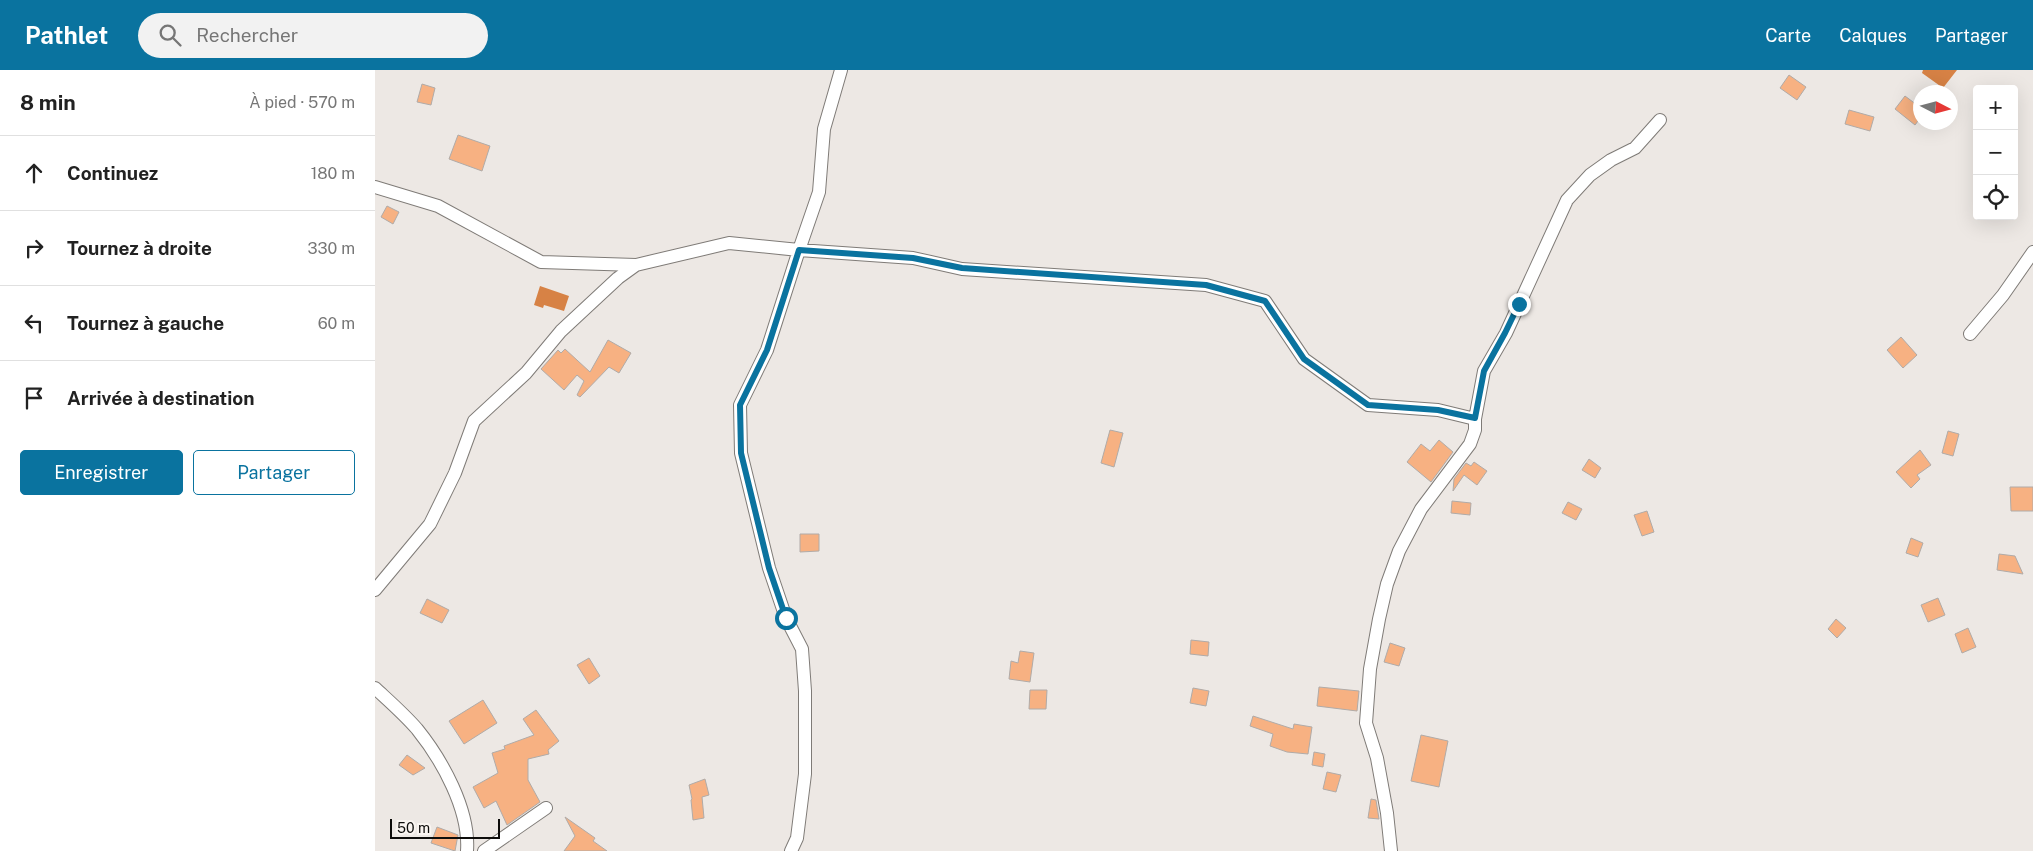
<!DOCTYPE html>
<html lang="fr">
<head>
<meta charset="utf-8">
<style>
  :root { --surface:#fff; --page:#f2f2f2; --text:#222; --muted:#767676; --line:#e0e0e0; --accent:#0a739f }
  body { margin:0; font-family:"Public Sans",sans-serif; background:var(--page); color:var(--text) }
  .controls { position:absolute; right:15px; top:15px; display:grid; overflow:hidden; border-radius:5px; box-shadow:0 5px 20px #0002 }
  .controls button { width:45px; height:45px; display:grid; place-items:center; padding:0; border:0; border-bottom:1px solid var(--line); background:var(--surface); color:var(--text); font:25px sans-serif }
  .compass { position:absolute; left:1538px; top:15px; width:45px; height:45px; border-radius:50%; background:var(--surface); box-shadow:0 5px 20px #0002; rotate:96deg }
  .scale { position:absolute; left:15px; bottom:12px; width:110px; box-sizing:border-box; padding-left:5px; border:2px solid #0d0c0a; border-top:0; font-size:14px; line-height:18px; white-space:nowrap; color:#0d0c0a; -webkit-text-stroke:4px #faf5f1; paint-order:stroke }
  .stop { position:absolute; width:15px; height:15px; margin:-11px; border:4px solid #0a739f; border-radius:50%; background:#fff }
  .stop.end { background:#0a739f; border-color:#fff; box-shadow:0 1px 5px #0008 }
  .list { margin:0; padding:0; list-style:none }
  h2 { display:flex; justify-content:space-between; align-items:center; height:65px; margin:0; padding:0 20px; font-size:21px }
  h2 small { font-size:16px; font-weight:400; color:var(--muted) }
  .list li { display:grid; grid-template-columns:32px 1fr auto; gap:15px; align-items:center; box-sizing:border-box; height:75px; padding:0 20px; border-top:1px solid var(--line) }
  .list b { display:block; font-size:19px; white-space:nowrap }
  .list em { font-size:16px; font-style:normal; color:var(--muted) }
  .actions { display:flex; gap:10px; padding:15px 20px }
  .actions a { flex:1; padding:11px 0; border:1px solid var(--accent); border-radius:5px; text-align:center; font-size:18px; color:var(--accent) }
  .actions .main { background:var(--accent); color:#fff }
  .icon { flex:none; width:28px; height:28px; fill:none; stroke:currentColor; stroke-width:2; stroke-linecap:round; stroke-linejoin:round }
  .map { position:relative; flex:none; width:1658px; height:781px; overflow:hidden }
  header { display:flex; align-items:center; gap:30px; box-sizing:border-box; height:70px; padding:0 25px; background:var(--accent); color:#fff }
  header strong { font-size:24px }
  nav { display:flex; gap:28px; margin-inline-start:auto; font-size:18px }
  .search { width:350px; height:45px; background:var(--page); display:flex; align-items:center; gap:12px; box-sizing:border-box; padding:0 18px; border-radius:28px; color:var(--muted); font-size:19px }
  main { display:flex }
  aside { flex:1; background:var(--surface) }
  .map>svg:first-child { display:block }
  .water { fill:#d78245 }
  .building { fill:#f7b182; stroke:#b0aba8 }
  .lines { fill:none; stroke-linecap:round; stroke-linejoin:round }
  .street-casing { stroke:#7f7b77; stroke-width:14 }
  .street { stroke:#fff; stroke-width:12 }
  .route { stroke:#0a739f; stroke-width:6 }
</style>
</head>
<body>
<header>
<strong>Pathlet</strong>
<div class="search"><svg class="icon" aria-label="search" viewBox="0 0 24 24"><circle cx="10" cy="10" r="6"/><path d="M15 15l6 6"/></svg>Rechercher</div>
<nav><a>Carte</a><a>Calques</a><a>Partager</a></nav>
</header>
<main>
<aside>
<h2>8 min<small>À pied · 570 m</small></h2>
<ul class="list">
<li><svg class="icon" aria-label="ahead" viewBox="0 0 24 24"><path d="M12 20V5M6 11l6-6 6 6"/></svg><div><b>Continuez</b></div><em>180 m</em></li>
<li><svg class="icon" aria-label="right" viewBox="0 0 24 24"><path d="M7 20v-9h11M14 6l5 5-5 5"/></svg><div><b>Tournez à droite</b></div><em>330 m</em></li>
<li><svg class="icon" aria-label="left" viewBox="0 0 24 24"><path d="M17 20v-9H6M10 6l-5 5 5 5"/></svg><div><b>Tournez à gauche</b></div><em>60 m</em></li>
<li><svg class="icon" aria-label="arrive" viewBox="0 0 24 24"><path d="M6 21V4h12l-3 4 3 4H6"/></svg><div><b>Arrivée à destination</b></div></li>
</ul>
<div class="actions"><a class="main">Enregistrer</a><a>Partager</a></div>
</aside>
<div class="map">
<svg width="1658" height="781" viewBox="0 0 1658 781">
  <rect width="100%" height="100%" fill="#ede8e4"/>
  <!-- water -->
  <path class="water" d="M1548,0H1582L1568,18L1547,3Z
    M165,216L194,226L189,241L169,235L168,238L159,235Z"/>
  <!-- building -->
  <path class="building" d="M1414,5L1431,17L1422,30L1405,18Z
    M47,14L60,18L56,35L42,32Z
    M1530,26L1546,38V47L1540,55L1520,39Z
    M1474,40L1499,47L1495,61L1470,54Z
    M83,65L115,76L107,101L74,89Z
    M12,136L24,142L18,154L6,147Z
    M1526,267L1542,285L1528,298L1512,280Z
    M233,270L256,283L244,303L234,297L205,327L202,325L209,311L202,305L189,320L166,299L183,280L186,283L190,279L215,302Z
    M735,360L748,363L739,397L726,393Z
    M1573,361L1584,364L1578,386L1567,383Z
    M1064,370L1078,382L1056,412L1032,392L1046,374L1055,381Z
    M1545,380L1556,395L1542,405L1545,409L1536,418L1521,402Z
    M1214,389L1226,398L1220,408L1207,400Z
    M1099,392L1112,401L1102,415L1089,405L1078,421L1079,409L1091,393L1096,396Z
    M1635,417H1658V441H1636Z
    M1077,431L1096,433L1095,445L1076,443Z
    M1193,432L1207,439L1201,450L1187,443Z
    M1272,441L1279,462L1267,466L1259,445Z
    M425,464H444V481L425,482Z
    M1536,468L1548,473L1543,487L1531,483Z
    M1624,484L1640,486L1648,504L1622,500Z
    M1563,528L1570,545L1553,552L1546,535Z
    M52,529L74,540L67,553L45,543Z
    M1461,549L1471,558L1462,568L1453,559Z
    M1593,558L1601,577L1587,583L1580,564Z
    M816,570L834,572L833,586L815,584Z
    M1015,573L1030,578L1024,596L1009,592Z
    M645,581L659,583L655,612L634,609L636,591L643,593Z
    M214,588L225,606L214,614L202,595Z
    M944,617L984,621L982,641L942,636Z
    M818,618L834,621L831,636L815,633Z
    M655,620H672L671,639H654Z
    M108,630L122,653L89,674L74,651Z
    M161,640L184,671L173,680L174,684L153,689V710L165,732L132,755L121,731L109,738L98,717L123,703L117,683L130,679L129,676L159,665L148,649Z
    M878,646L918,659L919,654L937,657L933,684L912,682L895,676L898,664L875,656Z
    M1046,665L1073,671L1064,717L1036,711Z
    M939,682L950,684L948,697L937,695Z
    M32,685L50,698L38,705L24,695Z
    M952,702L966,705L961,722L948,719Z
    M330,709L334,725L327,727L329,748L318,750L316,730L317,729L314,715Z
    M996,729L1001,730L1004,749L993,748Z
    M190,747L220,768L218,771L232,781H189L200,766Z
    M62,757L83,765L80,781L56,773Z"/>
  <g class="lines">
    <!-- street casing -->
    <g class="street-casing">
      <path id="street" d="M0,117L63,136L166,192L261,195L354,173L424,180L444,122L449,59L466,0
        M1595,264L1628,225L1658,182
        M0,520L55,454L80,403L99,351L151,303L186,261L243,208L261,195
        M0,618C14,631 29,644 42,659C67,690 95,740 92,781
        M109,781L171,738
        M416,781L422,768L430,704V621L427,579L411,548L394,498L366,383L365,335L392,280L424,180L538,188L587,199L831,215L890,231L929,289L993,335L1063,340L1100,349
        M1016,781L1012,743L1002,688L991,653L995,599L1004,549L1012,514L1024,481L1046,439L1095,374L1100,360V349L1109,301L1131,263L1192,130L1215,105L1236,90L1260,78L1285,50"/>
    </g>
    <!-- street -->
    <use href="#street" class="street"/>
  </g>
  <g class="lines">
    <!-- route -->
    <path class="route" d="M411,548L394,498L366,383L365,335L392,280L424,180L538,188L587,198L831,215L890,231L929,289L993,335L1063,340L1100,348L1109,301L1130,263L1144,234"/>
  </g>
</svg>
<div class="controls">
<button>+</button>
<button>−</button>
<button><svg class="icon" aria-label="locate" viewBox="0 0 24 24"><circle cx="12" cy="12" r="6"/><path d="M12 2v4M12 18v4M2 12h4M18 12h4"/></svg></button>
</div>
<svg class="compass" viewBox="-18 -18 36 36"><path d="M0-13l5 13h-10z" fill="#e53935"/><path d="M0 13l5-13h-10z" fill="#767676"/></svg>
<div class="scale">50 m</div>
<div class="stop" style="left:411px;top:548px"></div>
<div class="stop end" style="left:1144px;top:234px"></div>
</div>
</main>
</body>
</html>
